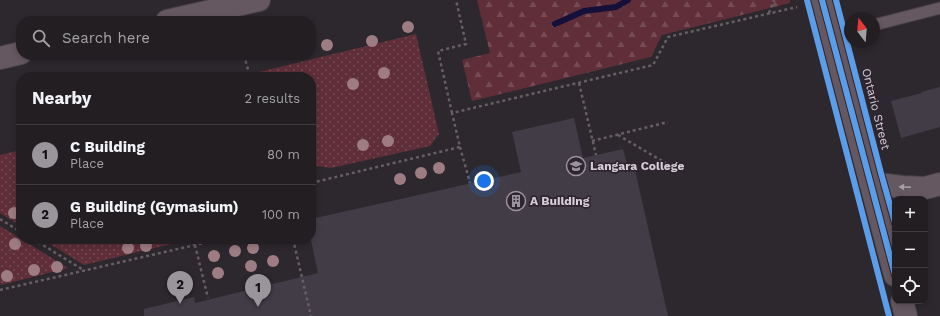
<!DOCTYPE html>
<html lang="en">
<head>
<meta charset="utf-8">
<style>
  :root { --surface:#221e22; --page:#2a272a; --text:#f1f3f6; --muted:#a2a2a5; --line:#3f3c40; --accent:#9a949b }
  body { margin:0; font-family:"Work Sans",sans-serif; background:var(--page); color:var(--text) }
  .controls { position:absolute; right:12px; bottom:12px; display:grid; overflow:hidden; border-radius:8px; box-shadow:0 2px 6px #0003 }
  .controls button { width:36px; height:36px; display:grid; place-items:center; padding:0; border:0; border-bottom:1px solid var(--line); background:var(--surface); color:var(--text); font:20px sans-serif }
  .compass { position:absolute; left:844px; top:12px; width:36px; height:36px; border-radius:50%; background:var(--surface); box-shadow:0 2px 6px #0003; rotate:344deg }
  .you { position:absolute; left:484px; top:181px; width:14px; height:14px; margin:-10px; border:3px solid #fff; border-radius:50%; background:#1a73e8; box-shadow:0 0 0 6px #1a73e833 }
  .badge { display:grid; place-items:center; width:26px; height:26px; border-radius:50%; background:var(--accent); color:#111; font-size:13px; font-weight:700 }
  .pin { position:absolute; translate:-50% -33px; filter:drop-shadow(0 1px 2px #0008) }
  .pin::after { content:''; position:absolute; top:21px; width:14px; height:12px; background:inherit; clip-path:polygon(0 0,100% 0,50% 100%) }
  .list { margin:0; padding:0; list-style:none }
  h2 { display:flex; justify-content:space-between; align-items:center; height:52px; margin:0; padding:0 16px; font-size:17px }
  h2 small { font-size:13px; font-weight:400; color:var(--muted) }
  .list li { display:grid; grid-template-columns:26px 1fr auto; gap:12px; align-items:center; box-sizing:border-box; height:60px; padding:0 16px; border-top:1px solid var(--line) }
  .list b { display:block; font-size:15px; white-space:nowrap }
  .list p { margin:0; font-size:13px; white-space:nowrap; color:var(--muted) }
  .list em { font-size:13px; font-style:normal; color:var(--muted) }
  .icon { flex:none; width:22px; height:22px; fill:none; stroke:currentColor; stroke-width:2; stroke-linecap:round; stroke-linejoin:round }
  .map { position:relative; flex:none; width:940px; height:316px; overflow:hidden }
  .search { position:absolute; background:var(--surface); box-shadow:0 2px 6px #0003; left:16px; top:16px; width:300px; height:44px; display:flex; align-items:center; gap:10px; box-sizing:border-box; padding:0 14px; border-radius:16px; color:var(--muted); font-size:15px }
  .panel { position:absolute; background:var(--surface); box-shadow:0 2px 6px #0003; left:16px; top:72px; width:300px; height:172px; border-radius:16px }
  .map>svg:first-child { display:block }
  .grass { fill:url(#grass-dots) }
  .forest { fill:url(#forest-firs) }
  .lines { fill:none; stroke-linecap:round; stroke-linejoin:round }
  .stream { stroke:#151039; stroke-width:6 }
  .building { fill:#423c47 }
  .service-casing { stroke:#474347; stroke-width:13 }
  .minor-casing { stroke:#474347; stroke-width:24 }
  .tertiary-casing { stroke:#474347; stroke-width:24 }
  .path { stroke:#675e63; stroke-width:2.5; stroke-dasharray:3 3; stroke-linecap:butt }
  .service { stroke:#665860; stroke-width:11 }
  .minor { stroke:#665860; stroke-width:22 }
  .tertiary { stroke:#665860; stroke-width:22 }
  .cycleway-casing { stroke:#2f2530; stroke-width:8 }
  .cycleway { stroke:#5a9eea; stroke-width:6 }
  .tree { fill:#9e7c83 }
  .oneway { fill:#a99fa7 }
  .labels { text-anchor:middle; stroke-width:3.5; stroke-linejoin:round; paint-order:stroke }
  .street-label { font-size:12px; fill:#d5ced6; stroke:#2f2530 }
  .poi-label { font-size:12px; font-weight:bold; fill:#d5ced6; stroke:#2f2530; text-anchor:start }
</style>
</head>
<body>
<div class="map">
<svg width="940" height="316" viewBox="0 0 940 316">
  <defs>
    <pattern id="grass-dots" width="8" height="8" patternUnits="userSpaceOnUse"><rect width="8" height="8" fill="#5f2e39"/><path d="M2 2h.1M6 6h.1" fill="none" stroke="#754b55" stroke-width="1.8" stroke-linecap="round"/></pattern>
    <pattern id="forest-firs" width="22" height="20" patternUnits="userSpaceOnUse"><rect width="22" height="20" fill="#5f2e39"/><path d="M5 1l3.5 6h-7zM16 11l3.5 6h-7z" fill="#754b55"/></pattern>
  </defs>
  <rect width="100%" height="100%" fill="#2d282d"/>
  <!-- grass -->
  <path class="grass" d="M416,34L439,134L430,146L331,168L311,165V77H260L259,72Z
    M21,150V226L0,213V155Z
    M0,226L68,268L1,285L0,281Z
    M42,239H192L84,265Z"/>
  <!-- forest -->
  <path class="forest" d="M477,0H790V3L662,35L651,57L472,101L462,60L490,53Z"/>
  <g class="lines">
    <!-- stream -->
    <path class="stream" d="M555,24L584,11L616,7L628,0"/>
  </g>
  <!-- building -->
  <path class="building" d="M940,87V127L901,138L891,101L922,93L921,92Z
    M574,118L583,158L623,149L629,172L635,170L668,316H144V309L194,297L195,303L318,273L311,240V219L521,172L512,132Z"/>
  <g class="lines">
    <!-- service casing -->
    <g class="service-casing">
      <path id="service" d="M874,25L940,8
        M832,36L850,31"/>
    </g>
    <!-- minor casing -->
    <g class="minor-casing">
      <path id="minor" d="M822,0L895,275
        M870,183L902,187L925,188L940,184
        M902,301L906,316"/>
    </g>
    <!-- tertiary casing -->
    <g class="tertiary-casing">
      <path id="tertiary" d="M167,21L259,0
        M0,58L21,53"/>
    </g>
    <!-- path -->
    <path class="path" d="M769,13L774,0
      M244,55L250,77
      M579,83L596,155
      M452,113L438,51L466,44L456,0
      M618,135L679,171
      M592,141L668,122
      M460,147L470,183
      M311,183L460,147L452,113L653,65L668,37L797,7
      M0,219L21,232
      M33,239L85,271
      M293,239L311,316
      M195,245L208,298
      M0,290L221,239"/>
    <!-- service -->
    <use href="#service" class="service"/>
    <!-- minor -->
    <use href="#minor" class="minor"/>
    <!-- tertiary -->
    <use href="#tertiary" class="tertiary"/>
    <!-- cycleway casing -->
    <g class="cycleway-casing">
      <path id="cycleway" d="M807,0L889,316
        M822,0L895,275
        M836,0L881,173L895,223"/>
    </g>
    <!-- cycleway -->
    <use href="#cycleway" class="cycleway"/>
  </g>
  <!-- trees -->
  <g class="tree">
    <circle cx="408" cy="27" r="6"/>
    <circle cx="372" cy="41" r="6"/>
    <circle cx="327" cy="45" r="6"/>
    <circle cx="384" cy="73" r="6"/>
    <circle cx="353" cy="84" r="6"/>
    <circle cx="388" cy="141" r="6"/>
    <circle cx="363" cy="145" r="6"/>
    <circle cx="439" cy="168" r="6"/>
    <circle cx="421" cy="173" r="6"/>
    <circle cx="400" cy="179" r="6"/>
    <circle cx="14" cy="213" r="6"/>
    <circle cx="15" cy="244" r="6"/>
    <circle cx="146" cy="246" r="6"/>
    <circle cx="128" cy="248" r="6"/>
    <circle cx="253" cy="248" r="6"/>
    <circle cx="235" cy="251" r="6"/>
    <circle cx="214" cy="256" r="6"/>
    <circle cx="273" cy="261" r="6"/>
    <circle cx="251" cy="266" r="6"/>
    <circle cx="57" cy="267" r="6"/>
    <circle cx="34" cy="270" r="6"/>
    <circle cx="218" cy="273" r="6"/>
    <circle cx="7" cy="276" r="6"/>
  </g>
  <!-- one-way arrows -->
  <defs><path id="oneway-solid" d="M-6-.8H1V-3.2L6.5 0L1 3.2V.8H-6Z"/></defs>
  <use class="oneway" href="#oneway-solid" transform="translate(905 187) rotate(-177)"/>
  <!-- icons -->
  <defs>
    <g id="university-ring" transform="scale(1)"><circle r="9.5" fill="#2f2530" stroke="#9a949b" stroke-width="1.5"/><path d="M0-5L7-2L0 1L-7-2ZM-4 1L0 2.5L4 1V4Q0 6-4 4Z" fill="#9a949b"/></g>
    <g id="building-ring" transform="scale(1)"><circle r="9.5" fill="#2f2530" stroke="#9a949b" stroke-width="1.5"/><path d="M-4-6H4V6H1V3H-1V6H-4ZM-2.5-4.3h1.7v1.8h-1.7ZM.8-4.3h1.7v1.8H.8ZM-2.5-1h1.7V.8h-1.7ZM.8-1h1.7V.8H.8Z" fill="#9a949b"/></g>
  </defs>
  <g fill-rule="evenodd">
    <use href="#university-ring" x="576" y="166"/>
    <use href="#building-ring" x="516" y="201"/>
  </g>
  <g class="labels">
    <!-- street labels -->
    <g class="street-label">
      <text transform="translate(876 109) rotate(76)" y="4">Ontario Street</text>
    </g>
    <!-- poi labels -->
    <g class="poi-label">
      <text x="590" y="170">Langara College</text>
      <text x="530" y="205">A Building</text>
    </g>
  </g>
</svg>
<div class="controls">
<button>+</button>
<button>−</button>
<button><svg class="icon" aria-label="locate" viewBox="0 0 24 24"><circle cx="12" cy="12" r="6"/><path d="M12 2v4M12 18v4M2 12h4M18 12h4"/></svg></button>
</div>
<svg class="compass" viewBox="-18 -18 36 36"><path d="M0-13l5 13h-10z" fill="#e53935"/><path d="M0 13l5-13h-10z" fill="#a2a2a5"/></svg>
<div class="you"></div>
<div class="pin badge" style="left:258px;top:307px">1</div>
<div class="pin badge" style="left:180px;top:304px">2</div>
<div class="search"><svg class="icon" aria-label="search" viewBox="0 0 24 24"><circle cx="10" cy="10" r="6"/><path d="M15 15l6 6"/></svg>Search here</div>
<section class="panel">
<h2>Nearby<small>2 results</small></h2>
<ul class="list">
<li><span class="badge">1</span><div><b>C Building</b><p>Place</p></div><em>80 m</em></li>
<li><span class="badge">2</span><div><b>G Building (Gymasium)</b><p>Place</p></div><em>100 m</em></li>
</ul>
</section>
</div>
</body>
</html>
